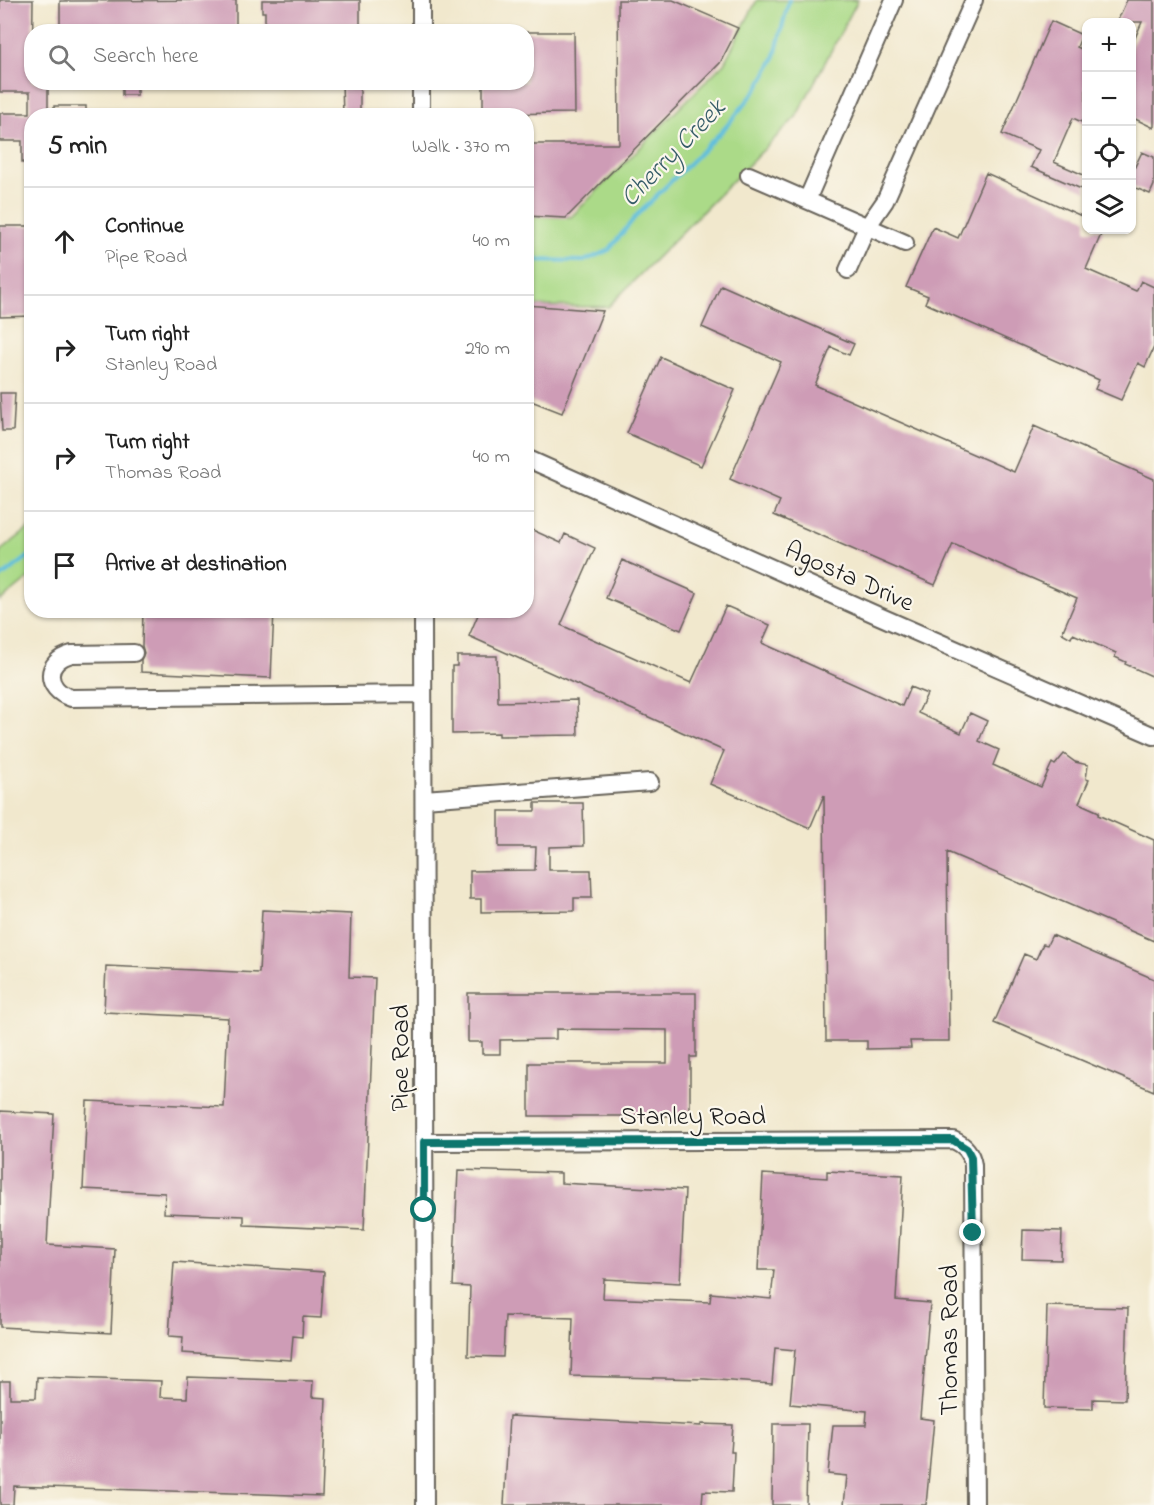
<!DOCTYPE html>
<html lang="en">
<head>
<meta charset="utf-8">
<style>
  :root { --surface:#fff; --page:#f2f2f2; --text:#222; --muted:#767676; --line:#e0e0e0 }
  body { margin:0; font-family:"Indie Flower",sans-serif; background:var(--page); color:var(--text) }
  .controls { position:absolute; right:18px; top:18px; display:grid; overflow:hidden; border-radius:12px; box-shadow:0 2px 4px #0004 }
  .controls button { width:54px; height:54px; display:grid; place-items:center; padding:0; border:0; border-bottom:2px solid var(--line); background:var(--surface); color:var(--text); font:30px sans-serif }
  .stop { position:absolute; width:18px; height:18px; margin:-14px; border:4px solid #0f766e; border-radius:50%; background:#fff }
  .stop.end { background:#0f766e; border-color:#fff; box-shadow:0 2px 6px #0008 }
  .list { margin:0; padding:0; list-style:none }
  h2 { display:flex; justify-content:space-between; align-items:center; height:78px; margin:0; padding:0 24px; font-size:26px }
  h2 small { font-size:20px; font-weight:400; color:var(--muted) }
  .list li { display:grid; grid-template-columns:39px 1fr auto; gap:18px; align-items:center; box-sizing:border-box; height:108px; padding:0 24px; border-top:2px solid var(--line) }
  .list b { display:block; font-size:22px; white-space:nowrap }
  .list p { margin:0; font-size:20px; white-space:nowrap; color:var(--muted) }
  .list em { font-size:20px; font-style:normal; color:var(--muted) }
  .icon { flex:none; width:33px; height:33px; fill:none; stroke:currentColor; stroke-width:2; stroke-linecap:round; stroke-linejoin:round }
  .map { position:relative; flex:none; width:1154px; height:1505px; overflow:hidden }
  .search { position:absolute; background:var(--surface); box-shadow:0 2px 4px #0004; left:24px; top:24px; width:510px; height:66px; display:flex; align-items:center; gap:15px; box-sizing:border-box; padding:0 21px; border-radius:24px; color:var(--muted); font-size:22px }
  .panel { position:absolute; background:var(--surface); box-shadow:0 2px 4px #0004; left:24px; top:108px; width:510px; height:510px; border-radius:24px }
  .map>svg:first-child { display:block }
  .green { fill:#abda88; stroke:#647b52; stroke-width:1.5 }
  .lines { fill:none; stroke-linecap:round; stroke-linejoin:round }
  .stream { stroke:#5fbedd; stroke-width:4 }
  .building { fill:#ce9cb6 }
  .minor-casing { stroke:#67635a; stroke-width:20 }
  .minor { stroke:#fff; stroke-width:16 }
  .route { stroke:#0f766e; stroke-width:8 }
  .labels { text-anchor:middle; stroke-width:4.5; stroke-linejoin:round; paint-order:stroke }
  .street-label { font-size:26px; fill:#1c1c1c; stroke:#fbf7ec }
  .water-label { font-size:27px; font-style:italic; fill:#375d69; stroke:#fbf7ec }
</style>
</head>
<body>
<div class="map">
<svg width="1154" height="1505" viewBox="0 0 1154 1505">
  <rect width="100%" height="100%" fill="#fbf7ec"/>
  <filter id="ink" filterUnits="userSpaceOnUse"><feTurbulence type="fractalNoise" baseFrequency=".0167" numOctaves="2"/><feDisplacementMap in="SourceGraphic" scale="12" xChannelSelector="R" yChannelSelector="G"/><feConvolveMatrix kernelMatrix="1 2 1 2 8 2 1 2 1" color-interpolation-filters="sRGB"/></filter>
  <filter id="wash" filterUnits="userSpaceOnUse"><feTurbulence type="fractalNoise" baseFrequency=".008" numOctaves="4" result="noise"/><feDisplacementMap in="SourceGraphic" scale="24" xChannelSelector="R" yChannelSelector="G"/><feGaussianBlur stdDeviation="1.35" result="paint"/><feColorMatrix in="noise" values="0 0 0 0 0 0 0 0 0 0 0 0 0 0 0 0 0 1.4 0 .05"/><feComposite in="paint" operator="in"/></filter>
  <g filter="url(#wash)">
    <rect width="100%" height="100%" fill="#f1e8cd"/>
    <!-- green -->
    <path class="green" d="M757,0H858L796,117L608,307L527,306V216L571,217L724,63Z
      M31,527V577L0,601V551Z"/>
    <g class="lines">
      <!-- stream -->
      <path class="stream" d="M526,260L584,261L609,250L636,216L724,129L758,88L774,59L789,0
        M0,578L32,554"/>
    </g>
    <g id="blocks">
      <!-- building -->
      <path class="building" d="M0,0H33L32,82H48V116H32V163H22V141H0V113H30V92H0Z
        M236,0V32H60V1Z
        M262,0H360V32H265V12H262Z
        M618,0H673L738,28L720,63L566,218L526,216V144H619Z
        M1127,0H1154V128L1131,117V47L1142,22H1117Z
        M1051,21L1082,35L1077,47L1086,51V124L1073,118L1054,162L1086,176V191L1031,167L1039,150L1002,134Z
        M526,32H574L575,113L483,114V82H526Z
        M122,82H137V95H122Z
        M342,82H360V116H343Z
        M54,106H86V116H54Z
        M1142,152L1154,157V185L1150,194L1131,186V175Z
        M986,173L1086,218V230H1103L1086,269L1136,291L1141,281L1154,287V347L1145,367L1138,363L1121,400L1095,389L1099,380L925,303L928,296L906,287L933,227L958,238Z
        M0,226H32V316L0,317Z
        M721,285L854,344L849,355L831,347L815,385L1014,472L1034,426L1154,479V677L1125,664L1126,662L1115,657L1116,653L1073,634L1071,638L1062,633L1077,598L953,544L935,585L774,515L780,501L730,479L781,362L702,327Z
        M526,305L603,311L562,413L526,399Z
        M661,357L735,390L701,466L627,433Z
        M0,393H15L13,431H2Z
        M526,527L561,543L565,534L595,548L561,625L691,683L726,606L770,625L762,643L902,706L910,687L927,694L918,713L961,733L970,713L987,721L979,741L999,750L993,765L1041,787L1052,763L1055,765L1064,754L1075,762L1088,765L1086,779L1089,780L1079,803L1099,812L1098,815L1154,840V941L947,852L949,1041H910L911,1048L867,1049V1041H826L824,795L810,828L710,784L724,751L469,636L480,610H526Z
        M622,560L697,593L681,630L606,598Z
        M143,610H274L271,678L141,672V660L144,653L142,646Z
        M457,656H497L498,702L577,700L578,735L499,736V733L452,734V666H457Z
        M535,803H583L584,846L549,847V870H591L592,898H574V911L481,912V899H470V871L535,870L536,847H499V811H535Z
        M262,910L351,914L349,977L375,978L364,1230L244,1225V1216L164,1213L165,1193L83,1189L87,1101L224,1107L228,1018L104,1012L106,966L259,973Z
        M1052,935L1154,979V1091L994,1023L1024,954L1036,959L1043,944L1047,945Z
        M468,993H696V1057H690V1116H529V1063H667V1030L556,1029V1039L500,1040V1054H482V1042H468Z
        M0,1111L54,1114L47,1245L115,1249L111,1333L0,1327Z
        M458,1170L561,1173V1183L685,1190L680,1283L604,1279L603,1298L710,1302L711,1293L771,1299L774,1270H758L763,1174L827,1178V1171L903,1175L896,1300L930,1303L920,1418L934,1420L926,1505H844L847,1476L828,1474L833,1425H866L867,1411L790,1404L795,1350L775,1348L772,1384L705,1379L571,1376L573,1318L505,1316L503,1357L468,1356L470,1287L453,1286Z
        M1023,1230L1062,1231L1061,1260L1022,1259Z
        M174,1262L324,1272L321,1318L303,1317L302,1337L293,1336L291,1360L182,1353L183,1337L169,1336Z
        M1047,1306L1128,1308L1125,1400L1093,1399V1409L1044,1408Z
        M37,1377L161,1381L160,1397L187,1398L188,1377L313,1381L312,1397L326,1398L322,1496L14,1486L13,1505H0V1381H10V1398H36Z
        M509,1416L701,1426V1424L733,1425L731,1452H734L732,1492L703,1491L702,1505H504Z
        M773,1424H808L806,1505H772Z"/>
    </g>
  </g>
  <g filter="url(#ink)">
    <use href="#blocks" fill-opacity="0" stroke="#67635a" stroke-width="1.5"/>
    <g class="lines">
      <!-- minor casing -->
      <g class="minor-casing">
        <path id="minor" d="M421,0V32
          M421,82V116
          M749,175L905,243
          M807,200L894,0
          M848,270L867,227L885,201L974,0
          M526,458L879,616L1154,736
          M423,610L425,1505
          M134,653L72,654C44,661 44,689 71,698L423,694
          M424,799L650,782
          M424,1142L953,1140C965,1145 971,1152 973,1165L975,1505"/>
      </g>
      <!-- minor -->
      <use href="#minor" class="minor"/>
    </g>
  </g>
  <g class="lines" filter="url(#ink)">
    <!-- route -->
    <path class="route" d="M424,1210V1142L953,1140L967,1149L971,1157L973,1233"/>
  </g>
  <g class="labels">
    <!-- street labels -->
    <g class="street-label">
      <text transform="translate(850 575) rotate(24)" y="9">Agosta Drive</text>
      <text transform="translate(399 1058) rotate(-90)" y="9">Pipe Road</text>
      <text x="693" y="1124">Stanley Road</text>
      <text transform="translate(948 1340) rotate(-90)" y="9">Thomas Road</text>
    </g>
    <!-- water labels -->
    <g class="water-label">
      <text transform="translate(672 152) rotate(-46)" y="9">Cherry Creek</text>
    </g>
  </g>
</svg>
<div class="controls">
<button>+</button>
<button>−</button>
<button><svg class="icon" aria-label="locate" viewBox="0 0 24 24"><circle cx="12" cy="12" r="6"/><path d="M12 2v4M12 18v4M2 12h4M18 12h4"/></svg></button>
<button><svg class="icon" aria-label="layers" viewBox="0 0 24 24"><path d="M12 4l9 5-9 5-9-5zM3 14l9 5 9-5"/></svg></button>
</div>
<div class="stop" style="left:424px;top:1210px"></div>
<div class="stop end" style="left:973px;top:1233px"></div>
<div class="search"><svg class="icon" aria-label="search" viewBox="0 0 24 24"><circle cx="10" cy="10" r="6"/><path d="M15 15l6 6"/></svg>Search here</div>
<section class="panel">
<h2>5 min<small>Walk · 370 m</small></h2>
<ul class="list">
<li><svg class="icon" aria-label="ahead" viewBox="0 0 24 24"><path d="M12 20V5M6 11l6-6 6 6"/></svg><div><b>Continue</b><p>Pipe Road</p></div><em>40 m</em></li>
<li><svg class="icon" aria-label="right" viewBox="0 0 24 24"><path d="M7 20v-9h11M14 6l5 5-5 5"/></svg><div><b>Turn right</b><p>Stanley Road</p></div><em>290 m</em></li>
<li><svg class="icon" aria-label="right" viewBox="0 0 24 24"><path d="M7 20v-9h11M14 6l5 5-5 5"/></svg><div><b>Turn right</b><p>Thomas Road</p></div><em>40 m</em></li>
<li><svg class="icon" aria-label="arrive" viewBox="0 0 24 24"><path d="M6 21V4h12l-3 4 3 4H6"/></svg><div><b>Arrive at destination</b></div></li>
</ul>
</section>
</div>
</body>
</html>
